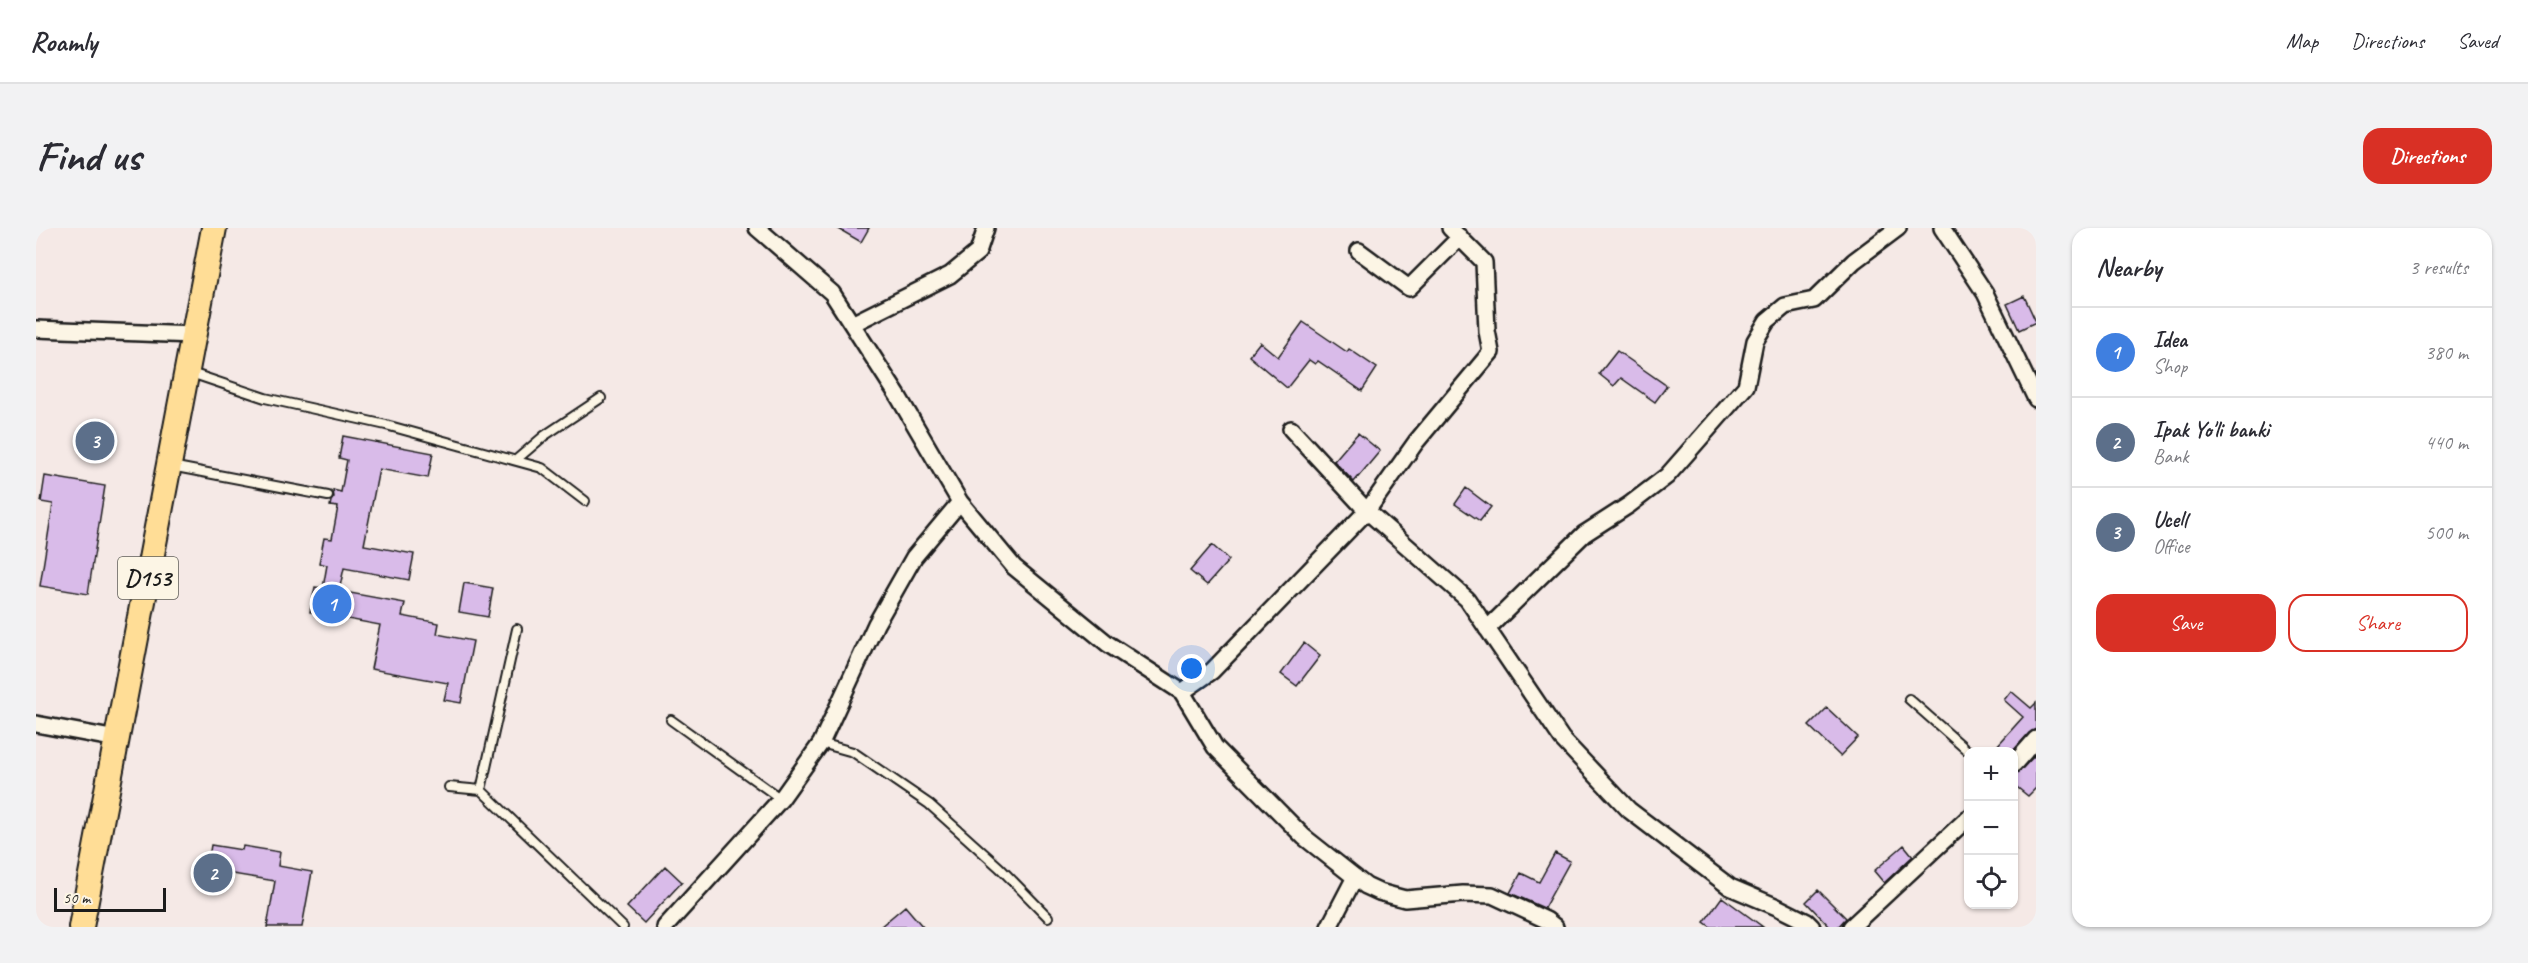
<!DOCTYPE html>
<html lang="en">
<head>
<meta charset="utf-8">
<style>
  :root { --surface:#fff; --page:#f2f2f3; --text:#2b2b33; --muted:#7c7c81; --line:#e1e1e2; --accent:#d93025 }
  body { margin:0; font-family:Caveat,sans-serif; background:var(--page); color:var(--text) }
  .controls { position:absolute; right:18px; bottom:18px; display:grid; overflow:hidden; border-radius:12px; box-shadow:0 2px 4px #0004 }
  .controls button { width:54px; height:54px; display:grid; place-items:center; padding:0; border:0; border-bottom:2px solid var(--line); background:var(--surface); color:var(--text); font:30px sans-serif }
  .scale { position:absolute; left:18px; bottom:15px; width:112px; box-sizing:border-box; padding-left:6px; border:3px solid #1c1c1c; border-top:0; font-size:16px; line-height:21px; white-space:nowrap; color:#1c1c1c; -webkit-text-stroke:4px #fcf5e5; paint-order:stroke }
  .you { position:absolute; left:1156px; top:441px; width:21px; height:21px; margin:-15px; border:4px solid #fff; border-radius:50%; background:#1a73e8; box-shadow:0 0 0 9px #1a73e833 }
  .badge { display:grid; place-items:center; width:39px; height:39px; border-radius:50%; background:var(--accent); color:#fff; font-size:20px; font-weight:700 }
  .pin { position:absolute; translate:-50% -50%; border:3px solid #fff; box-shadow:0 2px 6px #0006 }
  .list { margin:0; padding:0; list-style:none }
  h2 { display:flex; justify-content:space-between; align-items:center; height:78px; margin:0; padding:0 24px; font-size:26px }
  h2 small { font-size:20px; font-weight:400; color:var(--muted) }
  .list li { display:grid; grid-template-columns:39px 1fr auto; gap:18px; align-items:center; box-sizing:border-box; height:90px; padding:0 24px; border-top:2px solid var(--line) }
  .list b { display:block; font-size:22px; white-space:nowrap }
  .list p { margin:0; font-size:20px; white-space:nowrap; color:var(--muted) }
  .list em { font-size:20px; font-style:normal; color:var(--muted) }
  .actions { display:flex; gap:12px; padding:18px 24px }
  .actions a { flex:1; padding:14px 0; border:2px solid var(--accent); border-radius:18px; text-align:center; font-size:21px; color:var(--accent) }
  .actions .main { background:var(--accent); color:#fff }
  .icon { flex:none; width:33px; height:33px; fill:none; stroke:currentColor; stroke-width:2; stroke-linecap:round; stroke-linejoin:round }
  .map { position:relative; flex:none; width:2000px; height:699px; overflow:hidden; border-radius:18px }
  header { display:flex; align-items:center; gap:36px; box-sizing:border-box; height:84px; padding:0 30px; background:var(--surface); border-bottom:2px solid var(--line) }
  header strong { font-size:28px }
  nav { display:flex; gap:33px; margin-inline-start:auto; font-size:21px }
  .intro { display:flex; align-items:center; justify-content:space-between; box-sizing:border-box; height:144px; padding:0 36px }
  h1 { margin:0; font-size:42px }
  .button { padding:15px 27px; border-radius:18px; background:var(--accent); color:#fff; font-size:21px; font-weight:700 }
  main { display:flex; gap:36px; padding:0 36px }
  aside { flex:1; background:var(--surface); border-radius:18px; box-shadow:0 2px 4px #0004 }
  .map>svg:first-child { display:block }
  .building { fill:#d9bbe9; stroke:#1c1c1c; stroke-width:1.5 }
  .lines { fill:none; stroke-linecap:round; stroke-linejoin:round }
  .lane-casing { stroke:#1c1c1c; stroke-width:12 }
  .street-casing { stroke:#1c1c1c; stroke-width:20 }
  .primary-casing { stroke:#1c1c1c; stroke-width:28 }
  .lane { stroke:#fcf5e5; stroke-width:8 }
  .street { stroke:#fcf5e5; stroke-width:15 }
  .primary { stroke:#ffdd96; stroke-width:24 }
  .labels { text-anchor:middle; stroke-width:4.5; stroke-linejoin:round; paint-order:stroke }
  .shield { fill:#fcf5e5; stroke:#5f5d58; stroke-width:1.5 }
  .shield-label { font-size:24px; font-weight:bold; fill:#1c1c1c }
</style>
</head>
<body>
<header>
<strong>Roamly</strong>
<nav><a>Map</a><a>Directions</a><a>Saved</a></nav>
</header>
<div class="intro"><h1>Find us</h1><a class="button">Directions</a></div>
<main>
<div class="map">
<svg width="2000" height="699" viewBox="0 0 2000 699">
  <rect width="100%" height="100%" fill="#f5e9e6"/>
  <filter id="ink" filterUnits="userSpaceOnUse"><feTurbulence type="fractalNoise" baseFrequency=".0167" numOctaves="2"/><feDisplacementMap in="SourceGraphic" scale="12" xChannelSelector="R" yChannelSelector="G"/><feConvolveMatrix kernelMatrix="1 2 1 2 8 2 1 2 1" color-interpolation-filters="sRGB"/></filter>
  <g filter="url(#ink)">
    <!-- building -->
    <path class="building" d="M801,0H833L825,14Z
      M1988,68L2000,94L1983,102L1971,76Z
      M1267,94L1311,124L1313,121L1341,140L1326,163L1282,133L1279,136L1273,132L1251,160L1213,128L1224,114L1242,129Z
      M1581,123L1631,158L1619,174L1585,150L1578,158L1563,146Z
      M1322,205L1344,223L1318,254L1298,233Z
      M307,208L397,225L392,250L343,241L328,317L378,326L373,352L308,340L303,363L369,375L366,388L403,395L401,406L437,413L425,475L408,472L412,455L335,441L344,397L274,384L279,359L287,360L291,337L283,335L288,310L296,311L302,279L294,278L295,273L298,269L297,262L305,264L311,232L303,230Z
      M9,248L69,258L52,366L4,358L17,276L5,274Z
      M1430,260L1455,279L1444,293L1419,276Z
      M1176,317L1193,332L1171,357L1154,343Z
      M428,355L457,360L452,389L423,384Z
      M1268,415L1284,428L1261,458L1245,446Z
      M1975,463L1995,480L2000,475V501L1993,505L1976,524H1968L1961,518L1987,489L1968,472Z
      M1791,480L1822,509L1804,528L1773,498Z
      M2000,526V560L1992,568L1977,556V546L1985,542Z
      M175,617L206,622L207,618L244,624L242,638L276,644L266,699H231L239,653L185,644L182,662L168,660Z
      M1868,617L1877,628L1848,655L1838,643Z
      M1519,625L1534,633L1508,680L1474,665L1485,645L1503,654Z
      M629,638L646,654L608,695L591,679Z
      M1782,662L1810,690L1802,699H1794L1770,674Z
      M1686,669L1727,699H1675L1668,694Z
      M869,678L887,699H844Z"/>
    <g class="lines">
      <!-- lane casing -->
      <g class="lane-casing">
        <path id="lane" d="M155,145L229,170L350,197L506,240L549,273
          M480,232L508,208L565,170
          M135,238L292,268
          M481,401L445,562L587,699
          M1873,471L1933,524
          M635,492L745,571
          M785,515L817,524L893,576L964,640L1012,689
          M413,559L445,562"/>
      </g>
      <!-- street casing -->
      <g class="street-casing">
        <path id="street" d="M721,0L796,65L862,168L924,274L978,339L1072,416L1146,464L1179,519L1268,609L1330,658L1343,664L1369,671L1427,666L1456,667L1510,692L1519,699
          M1906,0L1949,65L2000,171
          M1323,23L1373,60L1424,9
          M816,96L914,47L942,24L950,0
          M0,101L158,107
          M1255,201L1331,283L1380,214L1455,124L1451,103L1448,34L1414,0
          M1451,401L1548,306L1593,277L1631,248L1710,158L1719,113L1731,93L1749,78L1778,72L1818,33L1862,0
          M1146,464L1176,443L1331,283L1431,371L1526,511L1593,582L1694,659L1741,679L1771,694L1776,699
          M0,496L81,511
          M1978,536L2000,511
          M629,699L745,571L785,515L840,396L878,329L924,274
          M1293,699L1319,649
          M1815,699L1932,590"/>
      </g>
      <!-- primary casing -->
      <g class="primary-casing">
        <path id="primary" d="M45,699L178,0"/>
      </g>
      <!-- lane -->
      <use href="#lane" class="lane"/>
      <!-- street -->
      <use href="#street" class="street"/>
      <!-- primary -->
      <use href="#primary" class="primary"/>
    </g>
  </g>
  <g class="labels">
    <!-- shield labels -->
    <rect class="shield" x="82" y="329" width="60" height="42" rx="4.5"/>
    <g class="shield-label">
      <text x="112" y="358">D153</text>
    </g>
  </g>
</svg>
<div class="controls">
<button>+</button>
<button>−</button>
<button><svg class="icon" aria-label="locate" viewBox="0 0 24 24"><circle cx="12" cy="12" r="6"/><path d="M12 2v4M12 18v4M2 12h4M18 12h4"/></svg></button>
</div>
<div class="scale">50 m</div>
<div class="you"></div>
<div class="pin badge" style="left:296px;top:376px;background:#3f7fe0">1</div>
<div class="pin badge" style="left:177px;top:645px;background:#5c6f8a">2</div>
<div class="pin badge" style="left:59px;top:213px;background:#5c6f8a">3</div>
</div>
<aside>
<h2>Nearby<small>3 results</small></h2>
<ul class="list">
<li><span class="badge" style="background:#3f7fe0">1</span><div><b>Idea</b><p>Shop</p></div><em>380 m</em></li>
<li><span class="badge" style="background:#5c6f8a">2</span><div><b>Ipak Yo'li banki</b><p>Bank</p></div><em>440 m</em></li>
<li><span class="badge" style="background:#5c6f8a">3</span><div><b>Ucell</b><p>Office</p></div><em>500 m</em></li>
</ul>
<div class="actions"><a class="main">Save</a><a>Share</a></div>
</aside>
</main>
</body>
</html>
